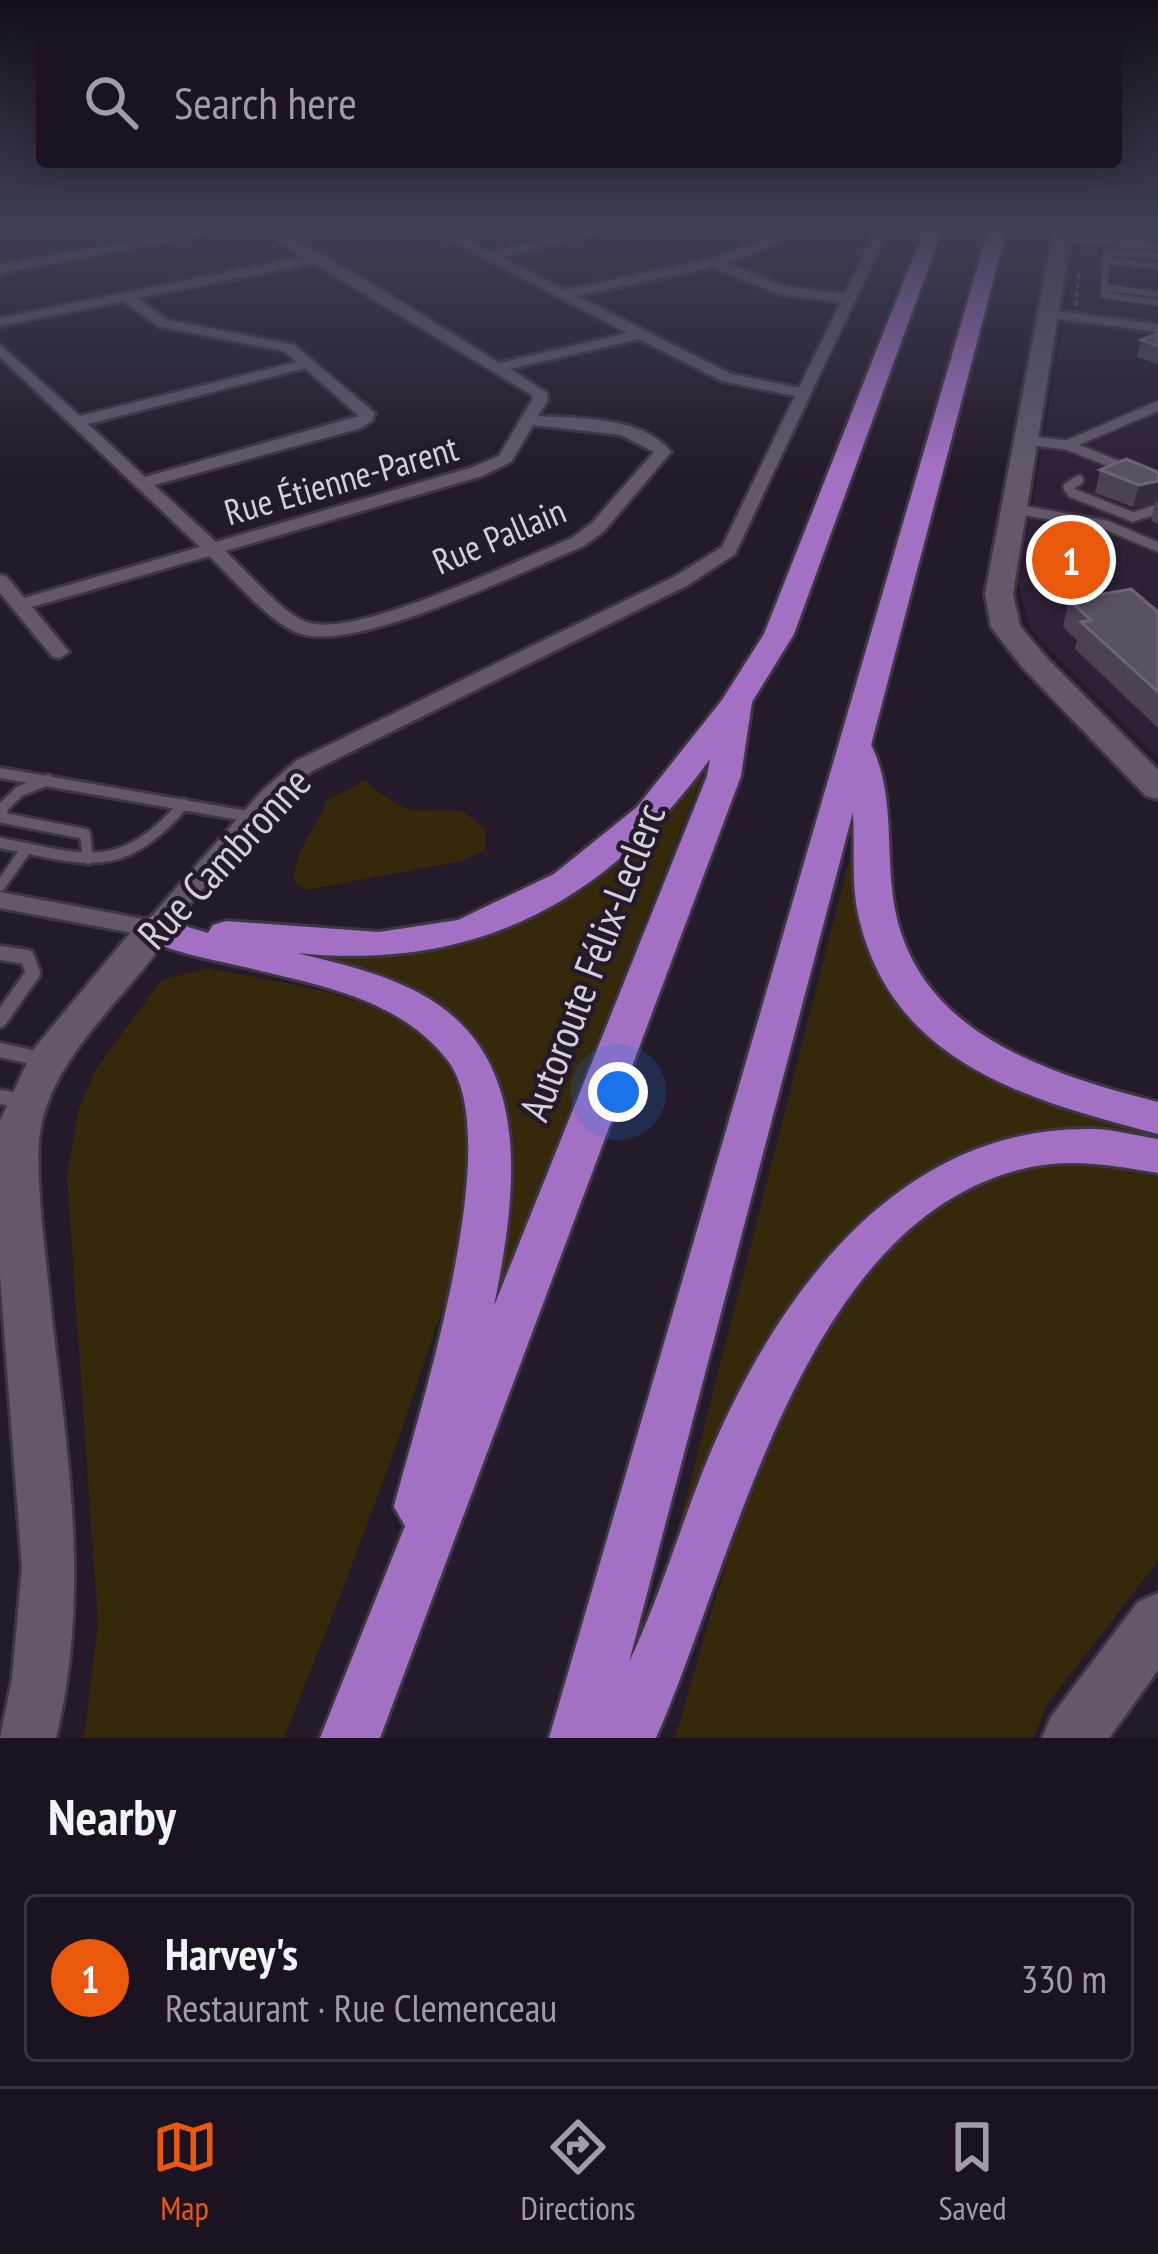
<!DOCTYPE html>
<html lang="en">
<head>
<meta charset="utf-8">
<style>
  :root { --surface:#1b1420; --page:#28212d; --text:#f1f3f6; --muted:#a09ea5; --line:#39333e; --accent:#ea580c }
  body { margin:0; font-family:"PT Sans Narrow",sans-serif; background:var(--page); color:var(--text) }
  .you { position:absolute; left:618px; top:1092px; width:42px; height:42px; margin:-30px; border:9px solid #fff; border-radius:50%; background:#1a73e8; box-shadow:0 0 0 18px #1a73e833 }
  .badge { display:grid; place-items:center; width:78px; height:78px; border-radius:50%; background:var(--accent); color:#fff; font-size:39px; font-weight:700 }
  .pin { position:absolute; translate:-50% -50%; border:6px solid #fff; box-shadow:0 3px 12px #0006 }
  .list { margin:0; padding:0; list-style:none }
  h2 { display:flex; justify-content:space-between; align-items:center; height:156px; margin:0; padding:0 48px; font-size:51px }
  h2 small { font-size:39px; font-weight:400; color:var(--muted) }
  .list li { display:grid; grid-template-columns:78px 1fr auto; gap:36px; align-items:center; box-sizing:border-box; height:168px; margin:0 24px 24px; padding:0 24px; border:3px solid var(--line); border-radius:12px }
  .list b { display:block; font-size:45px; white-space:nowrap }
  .list p { margin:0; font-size:39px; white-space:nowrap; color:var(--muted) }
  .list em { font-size:39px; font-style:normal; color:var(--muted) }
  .icon { flex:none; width:66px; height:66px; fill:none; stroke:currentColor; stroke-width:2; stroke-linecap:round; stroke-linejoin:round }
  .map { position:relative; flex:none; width:1158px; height:1738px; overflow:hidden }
  .search { position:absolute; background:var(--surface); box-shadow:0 6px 30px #0003; left:36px; right:36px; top:36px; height:132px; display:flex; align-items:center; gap:30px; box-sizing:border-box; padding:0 42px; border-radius:12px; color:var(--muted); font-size:45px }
  .sheet { height:348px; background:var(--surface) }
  nav { display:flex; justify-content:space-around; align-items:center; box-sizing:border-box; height:168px; border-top:3px solid var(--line); background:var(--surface); font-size:33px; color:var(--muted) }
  nav a { display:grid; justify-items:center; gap:6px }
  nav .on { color:var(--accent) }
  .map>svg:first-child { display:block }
  .built { fill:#2d2136 }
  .green { fill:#36280b }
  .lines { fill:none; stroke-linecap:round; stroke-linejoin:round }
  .lane-far3-casing { stroke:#3d3643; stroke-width:9 }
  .lane-far2-casing { stroke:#3d3643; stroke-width:14 }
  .lane-far1-casing { stroke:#3d3643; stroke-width:16 }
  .lane-casing { stroke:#3d3643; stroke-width:20 }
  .street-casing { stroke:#3d3643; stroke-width:6 }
  .secondary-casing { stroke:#3d3643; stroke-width:6 }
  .highway-casing { stroke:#3d3643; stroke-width:6 }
  .path { stroke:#645c69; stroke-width:3; stroke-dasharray:6 3; stroke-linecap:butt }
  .lane-far3 { stroke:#63596b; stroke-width:6 }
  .lane-far2 { stroke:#63596b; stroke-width:9 }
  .lane-far1 { stroke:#63596b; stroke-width:10 }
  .lane { stroke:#63596b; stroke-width:14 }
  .street { fill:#63596b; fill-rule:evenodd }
  .secondary { fill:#63596b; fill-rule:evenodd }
  .highway { fill:#a271c3; fill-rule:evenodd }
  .wall { fill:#4b4253 }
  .shaded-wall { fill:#352c3d }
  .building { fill:#5a5162; stroke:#6d6574; stroke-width:3 }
  .labels { text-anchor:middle; stroke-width:9; stroke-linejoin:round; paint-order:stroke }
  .far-street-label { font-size:36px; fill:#d5cfda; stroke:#241b2a }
  .street-label { font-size:42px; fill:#d5cfda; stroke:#241b2a }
</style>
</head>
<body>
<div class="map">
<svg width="1158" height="1738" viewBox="0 0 1158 1738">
  <rect width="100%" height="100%" fill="#241b2a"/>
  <!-- built -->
  <path class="built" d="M1080,228H1158V759L1030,629L1018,585Z"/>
  <!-- green -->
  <path class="green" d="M709,760L498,1289L491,1288L486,1062L294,961L299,952C488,978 593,897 709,760Z
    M366,780L376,791L408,810L463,811L485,829V850L462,861L305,890L294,881C294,850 316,830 327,800Z
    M852,849L858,850C879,907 895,972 923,1025C956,1088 1095,1114 1158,1128V1141L922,1178L682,1543L675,1541Z
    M208,968C281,984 373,990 429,1043C468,1080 475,1146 469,1197C463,1254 442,1309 424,1363C383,1490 333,1614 284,1738H84L98,1623L67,1176L79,1108L96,1069L162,980Z
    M1066,1160L1158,1168V1561L1048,1703L1033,1738H675C741,1520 800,1205 1066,1160Z"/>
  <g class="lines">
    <!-- lane-far3 casing -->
    <g class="lane-far3-casing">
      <path id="lane-far3" d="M1112,228L1158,235
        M1158,256L1107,252L1104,295L1158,303
        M1106,261L1158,266
        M1105,288L1158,294"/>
    </g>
    <!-- lane-far2 casing -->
    <g class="lane-far2-casing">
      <path id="lane-far2" d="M1025,440L1067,445L1158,481
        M1067,445L1158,406
        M1079,480L1068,487L1072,493L1133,517L1158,509
        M1015,509L1106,525L1158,547"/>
    </g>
    <!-- lane-far1 casing -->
    <g class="lane-far1-casing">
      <path id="lane-far1" d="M0,773L252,817
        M48,780L20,791L2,808L3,818L85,834L88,859
        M0,843C87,860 120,877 184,804
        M0,886L27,848"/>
    </g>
    <!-- lane casing -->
    <g class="lane-casing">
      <path id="lane" d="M0,953L27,957L33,973L0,1020
        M0,1050L41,1059
        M0,1097L23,1101"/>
    </g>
    <!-- street casing -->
    <g class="street-casing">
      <path id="street" d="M212,228H236L0,273V265Z
        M259,228C288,227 461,340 499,363L628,333L427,228H442L489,252L599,228H620L500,257L565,290L714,259L767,238L780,228H793L775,244L726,263L785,287L845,294L877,228H889L735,554L688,585L312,771L278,801L163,935L154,937L0,908V892L148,920L262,791L296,761L674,577L722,547L795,396L722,381L639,339L510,369L547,393L548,400L538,416C581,419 642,416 671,452L604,531L584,546C525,570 358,652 301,634C271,625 233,578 209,556L32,607L69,652L59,658L52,656L0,593V575L7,577L24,598L200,547L0,357V345L80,416L297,362L284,351L158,326L123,301L0,326V318L304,257ZM314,263L532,395V400L499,456L470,468L216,542L154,485L361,428L372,421L375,413L294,345L167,320L137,298ZM713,267L778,294L841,302L799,388L731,374L576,296ZM305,368L359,416L145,477L88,424ZM533,425L621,435L654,452L592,523L572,538C518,560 359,637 309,623C285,617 245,569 225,551L482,476L511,462Z
        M1061,234L1158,242V250L1057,241Z
        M1048,310L1158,324V332L1043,317V311Z"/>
    </g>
    <!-- secondary casing -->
    <g class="secondary-casing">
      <path id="secondary" d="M1054,228H1072L1013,594L1020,626L1044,655L1158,770V799L1146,796L1022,667L991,627L985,594Z
        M154,917L167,920L173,929C132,993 57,1049 41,1126C33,1165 46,1258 50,1300C66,1450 92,1589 56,1738H0L12,1679L22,1567L0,1276V1121L33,1050L141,920Z
        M1158,1593V1670L1109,1738H1042L1051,1717L1138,1602Z"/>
    </g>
    <!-- highway casing -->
    <g class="highway-casing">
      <path id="highway" d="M925,228H943L794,634L752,702L741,776L380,1738H320L405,1526L394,1507C418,1414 508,1140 448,1061C400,998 318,985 245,967C220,961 148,949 135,929L141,920L154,917L208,933L213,925L226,921L379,932L458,920L554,874L637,807L722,700L764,634ZM710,759L707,776L494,1306C516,1196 537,1055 419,993C382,973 338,963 297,953C475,971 606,903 710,759Z
        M989,228H1007L871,745C893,788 887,842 892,889C906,1030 1041,1072 1158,1102V1134C1028,1100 891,1064 858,914C851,881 855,846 853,812L629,1662C662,1593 682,1519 712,1449C781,1289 902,1124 1095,1129C1116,1130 1137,1136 1158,1139V1173C1116,1166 1074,1158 1031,1167C802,1215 737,1556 656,1738H549Z"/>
    </g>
    <!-- path -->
    <path class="path" d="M1076,306L1079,269"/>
    <!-- lane-far3 -->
    <use href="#lane-far3" class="lane-far3"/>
    <!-- lane-far2 -->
    <use href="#lane-far2" class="lane-far2"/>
    <!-- lane-far1 -->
    <use href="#lane-far1" class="lane-far1"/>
    <!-- lane -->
    <use href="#lane" class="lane"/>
    <!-- street -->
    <use href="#street" class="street"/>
    <!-- secondary -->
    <use href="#secondary" class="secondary"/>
    <!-- highway -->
    <use href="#highway" class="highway"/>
  </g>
  <!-- wall -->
  <path class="wall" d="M1158,333V364L1137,357L1141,340Z
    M1100,470L1158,472V524L1151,521L1155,503L1133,507L1095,493Z
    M1057,534L1085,562L1082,576L1053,573Z
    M1069,600L1158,612V728L1075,649L1077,640L1063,627Z"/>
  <!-- shaded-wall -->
  <path class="shaded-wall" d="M1158,481V499L1155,503L1133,507L1139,485Z"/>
  <!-- building -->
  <path class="building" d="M1158,333V346L1141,340Z
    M1126,459L1158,472V481L1139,485L1100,470Z
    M1057,534L1085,538V562L1056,559Z
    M1131,589L1158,612V692L1081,622L1091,620L1069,600Z"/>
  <!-- sky -->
  <linearGradient id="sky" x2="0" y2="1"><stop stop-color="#140f17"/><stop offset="0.48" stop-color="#3f3f55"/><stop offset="1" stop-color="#3f3f55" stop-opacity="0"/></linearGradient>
  <rect width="1158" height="471" fill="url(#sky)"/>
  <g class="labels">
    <!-- far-street labels -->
    <g class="far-street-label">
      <text transform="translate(341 480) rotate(-16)" y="13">Rue Étienne-Parent</text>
      <text transform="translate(499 536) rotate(-23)" y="13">Rue Pallain</text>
    </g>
    <!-- street labels -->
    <g class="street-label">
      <text transform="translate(224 858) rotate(-47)" y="15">Rue Cambronne</text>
      <text transform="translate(592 962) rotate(-69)" y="15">Autoroute Félix-Leclerc</text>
    </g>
  </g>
</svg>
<div class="you"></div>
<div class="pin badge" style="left:1071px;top:560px">1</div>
<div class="search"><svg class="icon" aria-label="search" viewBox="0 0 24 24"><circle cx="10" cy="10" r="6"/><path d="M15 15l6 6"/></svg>Search here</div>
</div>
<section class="sheet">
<h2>Nearby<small></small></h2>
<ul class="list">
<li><span class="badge">1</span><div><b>Harvey's</b><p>Restaurant · Rue Clemenceau</p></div><em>330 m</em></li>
</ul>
</section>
<nav>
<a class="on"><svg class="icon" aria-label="map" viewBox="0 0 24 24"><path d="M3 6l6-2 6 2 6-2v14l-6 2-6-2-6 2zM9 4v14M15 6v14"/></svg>Map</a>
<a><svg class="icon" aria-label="directions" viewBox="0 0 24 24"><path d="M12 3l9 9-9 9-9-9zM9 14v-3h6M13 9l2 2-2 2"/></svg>Directions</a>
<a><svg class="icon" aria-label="saved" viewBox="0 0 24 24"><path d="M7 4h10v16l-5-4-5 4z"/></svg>Saved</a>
</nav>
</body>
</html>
